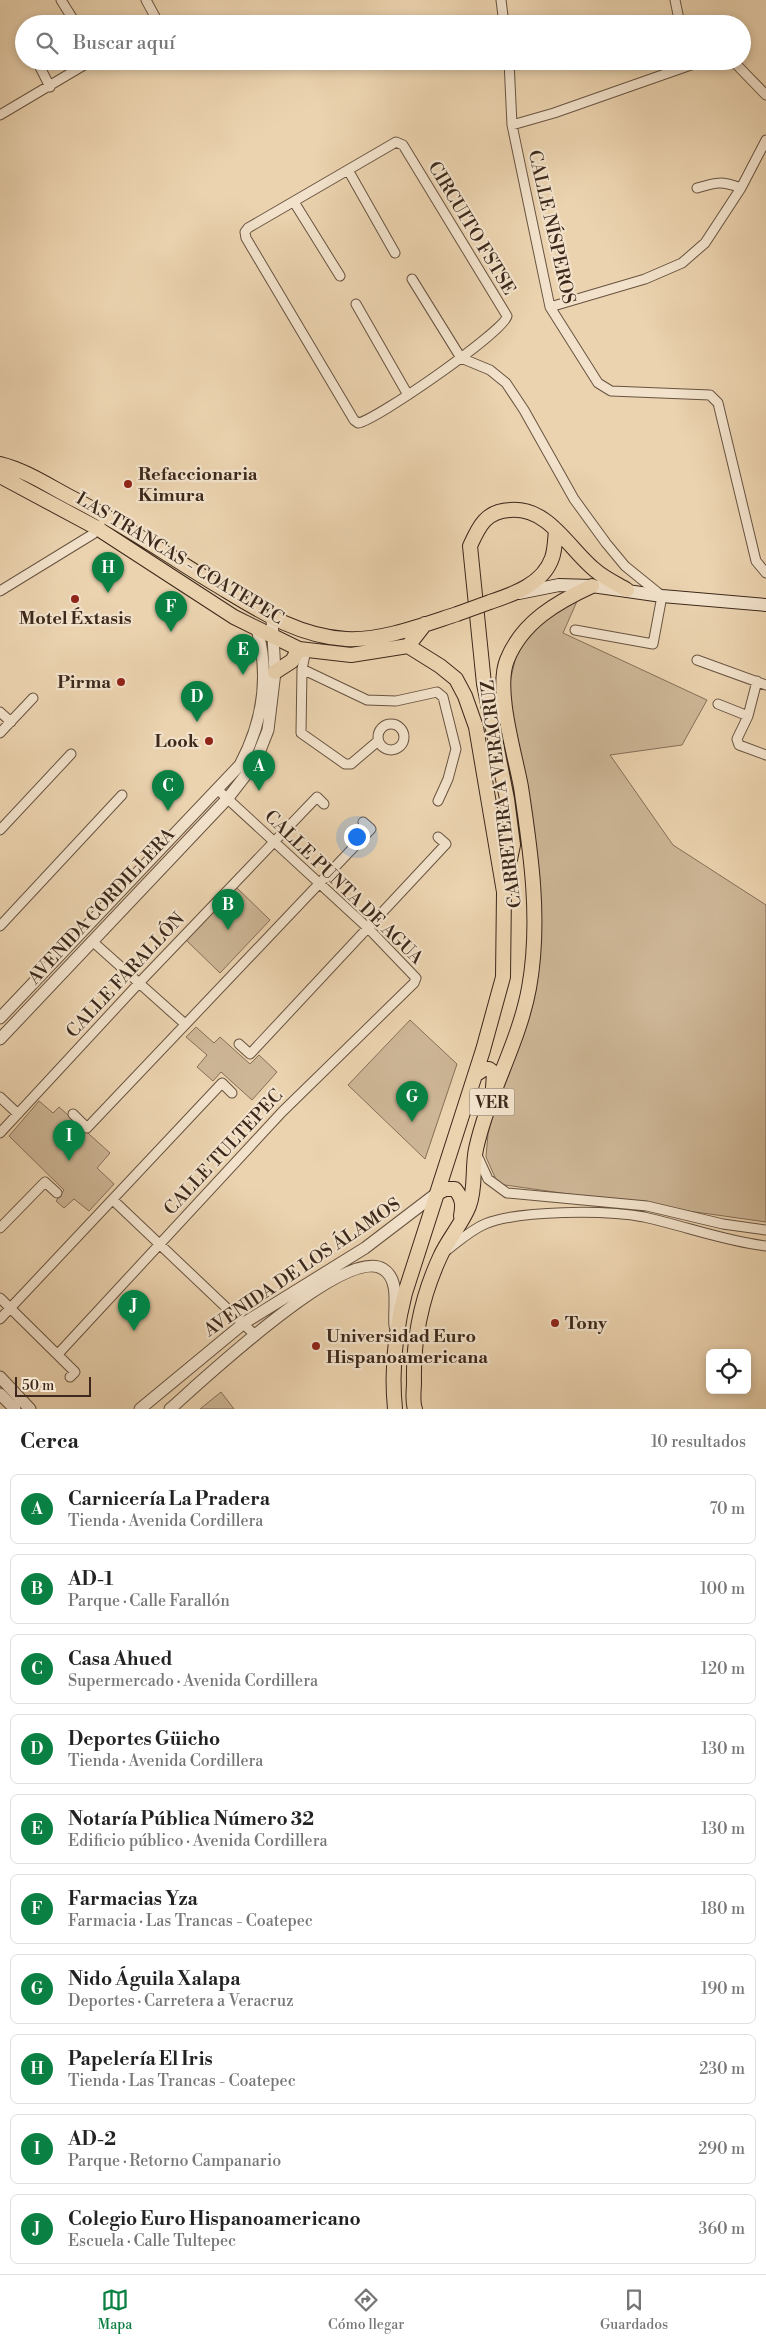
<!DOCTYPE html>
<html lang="es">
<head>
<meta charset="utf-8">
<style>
  :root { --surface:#fff; --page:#f2f2f2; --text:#222; --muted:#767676; --line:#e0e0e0; --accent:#0b8043 }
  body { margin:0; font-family:"Libre Bodoni",serif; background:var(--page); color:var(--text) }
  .controls { position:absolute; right:15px; bottom:15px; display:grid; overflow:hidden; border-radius:8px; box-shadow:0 2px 8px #0003 }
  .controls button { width:45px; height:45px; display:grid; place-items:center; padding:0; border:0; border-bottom:1px solid var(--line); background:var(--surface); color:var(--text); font:25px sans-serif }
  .scale { position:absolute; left:15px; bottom:12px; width:76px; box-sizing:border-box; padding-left:5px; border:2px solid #3d281b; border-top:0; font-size:14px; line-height:18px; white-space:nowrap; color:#3d281b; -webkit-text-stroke:4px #f2e2cb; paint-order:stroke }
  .you { position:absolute; left:356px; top:836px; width:18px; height:18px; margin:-12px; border:4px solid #fff; border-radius:50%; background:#1a73e8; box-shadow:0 0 0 8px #1a73e833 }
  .badge { display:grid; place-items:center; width:32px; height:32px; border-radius:50%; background:var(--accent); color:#fff; font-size:16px; font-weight:700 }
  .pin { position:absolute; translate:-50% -41px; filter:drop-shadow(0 1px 2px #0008) }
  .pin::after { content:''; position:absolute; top:26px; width:18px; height:15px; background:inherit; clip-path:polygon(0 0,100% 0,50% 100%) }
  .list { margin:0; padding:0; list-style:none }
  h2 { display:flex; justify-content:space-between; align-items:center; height:65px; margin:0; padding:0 20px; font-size:21px }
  h2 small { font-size:16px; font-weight:400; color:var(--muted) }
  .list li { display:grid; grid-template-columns:32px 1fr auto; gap:15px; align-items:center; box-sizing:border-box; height:70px; margin:0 10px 10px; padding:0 10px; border:1px solid var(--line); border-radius:8px }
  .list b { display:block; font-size:19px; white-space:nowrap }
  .list p { margin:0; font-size:16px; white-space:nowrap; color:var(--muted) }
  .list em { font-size:16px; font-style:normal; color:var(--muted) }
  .icon { flex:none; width:28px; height:28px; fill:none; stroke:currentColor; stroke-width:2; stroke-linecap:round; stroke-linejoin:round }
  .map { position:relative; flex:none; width:766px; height:1409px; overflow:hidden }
  .search { position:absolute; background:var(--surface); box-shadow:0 2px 8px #0003; left:15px; right:15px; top:15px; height:55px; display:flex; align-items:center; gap:12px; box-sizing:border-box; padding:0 18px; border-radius:28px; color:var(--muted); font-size:19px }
  .sheet { height:865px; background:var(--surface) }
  nav { display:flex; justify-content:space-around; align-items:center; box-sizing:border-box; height:70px; border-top:1px solid var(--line); background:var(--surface); font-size:14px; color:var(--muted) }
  nav a { display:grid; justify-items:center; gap:2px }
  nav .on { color:var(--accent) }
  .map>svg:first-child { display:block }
  .green { fill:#cdb696; stroke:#856f58 }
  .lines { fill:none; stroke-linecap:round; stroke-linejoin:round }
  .minor-casing { stroke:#685340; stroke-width:11 }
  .tertiary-casing { stroke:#685340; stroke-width:13 }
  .secondary-casing { stroke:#3d281b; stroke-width:14 }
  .primary-casing { stroke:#3d281b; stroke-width:16 }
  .minor { stroke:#f2e2cb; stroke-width:9 }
  .tertiary { stroke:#f2e2cb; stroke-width:11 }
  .secondary { stroke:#f2e2cb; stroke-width:12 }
  .primary { stroke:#ebd3af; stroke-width:14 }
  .primary-bridge-casing { stroke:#3d281b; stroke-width:16; stroke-linecap:butt }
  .primary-bridge { stroke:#ebd3af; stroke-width:14 }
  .poi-dot { fill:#8f2418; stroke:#f2e2cb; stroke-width:2 }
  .labels { text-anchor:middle; stroke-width:4.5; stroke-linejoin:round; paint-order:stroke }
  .shield { fill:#f2e2cb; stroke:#736050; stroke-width:1 }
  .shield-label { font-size:16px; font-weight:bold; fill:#3d281b }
  .street-label { font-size:18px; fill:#3d281b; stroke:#f2e2cb }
  .poi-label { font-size:18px; font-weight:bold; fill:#3d281b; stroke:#f2e2cb; text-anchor:start }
</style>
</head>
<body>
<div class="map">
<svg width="766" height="1409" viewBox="0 0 766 1409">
  <rect width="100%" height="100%" fill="#ebd3af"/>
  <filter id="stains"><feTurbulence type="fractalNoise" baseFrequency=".004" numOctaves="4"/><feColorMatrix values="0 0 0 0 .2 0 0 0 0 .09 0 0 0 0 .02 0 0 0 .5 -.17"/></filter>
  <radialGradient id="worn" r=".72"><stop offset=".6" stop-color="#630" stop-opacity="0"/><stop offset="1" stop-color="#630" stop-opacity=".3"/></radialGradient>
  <!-- green -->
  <path class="green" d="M578,599L563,633L707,700L682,745L610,755L673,845L766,905V1222L498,1184L486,1157L488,1134L536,944L509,686L519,644L541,619Z
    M236,887L270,920L220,973L186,940Z
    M410,1020L457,1064L425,1159L348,1085Z
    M196,1027L214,1043L220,1037L250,1064L259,1055L277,1072L252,1100L221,1072L213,1081L197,1067L207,1055L186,1037Z
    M39,1101L53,1113L59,1107L110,1153L97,1168L114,1184L89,1211L74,1199L64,1208L56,1201L64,1190L9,1136Z
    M221,1392L234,1409H200Z"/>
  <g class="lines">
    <!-- minor casing -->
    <g class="minor-casing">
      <path id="minor" d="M61,0L76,24
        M146,0L159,24
        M501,0L504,24
        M675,0L680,24
        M23,34L24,35
        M37,61L50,87
        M509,61L512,125L550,307L598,383L611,391L710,395L718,403L756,561L766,573
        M733,61L766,95
        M0,115L91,61
        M512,125L554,113L688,66L707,61
        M396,142L403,145L507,316C505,331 375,421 358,423L354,420L246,238L245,232L248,228Z
        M348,170L395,253
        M697,188C717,182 722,181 741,188
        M294,202L340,276
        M412,279L461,358L490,370L506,383L524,410L574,499L606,543L625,566L662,596L653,644L575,630
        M356,304L408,395
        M550,307L645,279L682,263L705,243L741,188L766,140
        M0,591L93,534L100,525
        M306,650L302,669L301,733L345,764H351L378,741
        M697,660L766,685
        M302,669L367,700L396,701L437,692L443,697L456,749L448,779L438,801
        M757,681L748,716L737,739L739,745L766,755
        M718,704L748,716
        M0,712L11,722
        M378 737a13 13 0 1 1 26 0a13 13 0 1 1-26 0Z
        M0,733L33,698
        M0,830L71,754
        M0,926L122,795
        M92,941L185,1024
        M239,1044L250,1054L446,844L438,837
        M0,1097L18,1114
        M73,1114L87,1128L371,829L363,822
        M0,1133L139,983L317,797L324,804
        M477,1155L488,1179L507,1193L647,1206L723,1224L766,1230
        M113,1200L254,1334
        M0,1228L45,1182L57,1193
        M447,1250C459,1241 471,1230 485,1224C519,1210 606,1210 644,1217C685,1226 724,1241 766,1246
        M0,1298L75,1372L70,1377
        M0,1319L222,1083L232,1093
        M58,1354L282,1112L414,983L416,978L369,929L218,790"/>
    </g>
    <!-- tertiary casing -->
    <g class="tertiary-casing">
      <path id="tertiary" d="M0,1018L240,765C263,722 270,676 257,629
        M0,1039L228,798L255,763L268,730L275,672L272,619
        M0,1377L30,1409
        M0,1394L15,1409
        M140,1409L244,1323L365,1248L437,1193
        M170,1409C201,1382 345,1245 383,1269C401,1280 393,1309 395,1326"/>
    </g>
    <!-- secondary casing -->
    <g class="secondary-casing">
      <path id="secondary" d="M519,593L559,585L592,586L662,596L766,605"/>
    </g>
    <!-- primary casing -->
    <g class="primary-casing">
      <path id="primary" d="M0,464C25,470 49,486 72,498C122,523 167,555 215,584C257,609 296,636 346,639C382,641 423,625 457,614
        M0,476L97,528L234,617L299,649L351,655L408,646L425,624
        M490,602C514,594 543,584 552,558C555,550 555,539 556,530
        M275,672L292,661L299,649
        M505,883L513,845L507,799L484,684L470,546C479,526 486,511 510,510C549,507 568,548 595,570C604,578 617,584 627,590
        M475,1075L484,1069H489L494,1073L493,1088
        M437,1193L445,1189H455C463,1199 463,1205 461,1216
        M395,1409C391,1369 395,1332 405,1293L483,1050L503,977L504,892L476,727L465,696L456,679L440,666L408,646
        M415,1409C412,1401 414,1391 414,1382C413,1339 422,1296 440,1257C448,1239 462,1224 469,1206C476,1188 472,1168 476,1149C488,1094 519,1043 529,988C541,922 531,853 521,787C515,754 495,690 507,660C522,622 557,602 592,586"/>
    </g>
    <!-- minor -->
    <use href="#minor" class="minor"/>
    <!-- tertiary -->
    <use href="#tertiary" class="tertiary"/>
    <!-- secondary -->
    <use href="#secondary" class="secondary"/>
    <!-- primary -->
    <use href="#primary" class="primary"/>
    <!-- primary-bridge casing -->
    <g class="primary-bridge-casing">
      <path id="primary-bridge" d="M457,614L490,602"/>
    </g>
    <!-- primary-bridge -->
    <use href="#primary-bridge" class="primary-bridge"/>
  </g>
  <!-- markers -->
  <g class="poi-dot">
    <circle cx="128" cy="484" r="5"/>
    <circle cx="75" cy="599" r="5"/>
    <circle cx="121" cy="682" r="5"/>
    <circle cx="209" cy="741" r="5"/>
    <circle cx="555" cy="1323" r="5"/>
    <circle cx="316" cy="1346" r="5"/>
  </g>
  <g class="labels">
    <!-- shield labels -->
    <rect class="shield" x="469.5" y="1088.5" width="45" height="27" rx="4"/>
    <g class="shield-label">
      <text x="492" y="1108">VER</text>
    </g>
    <!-- street labels -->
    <g class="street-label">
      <text transform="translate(552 227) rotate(77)" y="6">CALLE NÍSPEROS</text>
      <text transform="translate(472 228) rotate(59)" y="6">CIRCUITO FSTSE</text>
      <text transform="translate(180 558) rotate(31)" y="6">LAS TRANCAS - COATEPEC</text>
      <text transform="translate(501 794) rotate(-97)" y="6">CARRETERA A VERACRUZ</text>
      <text transform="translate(344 887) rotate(44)" y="6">CALLE PUNTA DE AGUA</text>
      <text transform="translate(101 906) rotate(-47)" y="6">AVENIDA CORDILLERA</text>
      <text transform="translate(125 975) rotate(-47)" y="6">CALLE FARALLÓN</text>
      <text transform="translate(223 1152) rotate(-47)" y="6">CALLE TULTEPEC</text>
      <text transform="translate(302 1267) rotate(-34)" y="6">AVENIDA DE LOS ÁLAMOS</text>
    </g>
    <!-- poi labels -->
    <g class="poi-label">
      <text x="138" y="480">Refaccionaria<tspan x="138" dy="21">Kimura</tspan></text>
      <text x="75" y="624" text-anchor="middle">Motel Éxtasis</text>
      <text x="111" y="688" text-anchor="end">Pirma</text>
      <text x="199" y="747" text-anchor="end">Look</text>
      <text x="565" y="1329">Tony</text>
      <text x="326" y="1342">Universidad Euro<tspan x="326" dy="21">Hispanoamericana</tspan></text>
    </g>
  </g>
  <rect width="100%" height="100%" filter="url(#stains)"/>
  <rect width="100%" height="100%" fill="url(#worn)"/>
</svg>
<div class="controls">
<button><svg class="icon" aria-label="locate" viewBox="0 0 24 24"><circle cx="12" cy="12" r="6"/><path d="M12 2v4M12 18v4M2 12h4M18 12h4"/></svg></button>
</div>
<div class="scale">50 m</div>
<div class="you"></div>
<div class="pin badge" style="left:259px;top:791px">A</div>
<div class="pin badge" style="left:228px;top:930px">B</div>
<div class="pin badge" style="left:168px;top:811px">C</div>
<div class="pin badge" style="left:197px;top:722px">D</div>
<div class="pin badge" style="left:243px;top:675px">E</div>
<div class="pin badge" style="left:171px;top:632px">F</div>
<div class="pin badge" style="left:412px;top:1122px">G</div>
<div class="pin badge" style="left:108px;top:593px">H</div>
<div class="pin badge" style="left:69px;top:1161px">I</div>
<div class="pin badge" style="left:134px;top:1331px">J</div>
<div class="search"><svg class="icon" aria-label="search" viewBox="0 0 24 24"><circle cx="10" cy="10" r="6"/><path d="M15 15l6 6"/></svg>Buscar aquí</div>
</div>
<section class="sheet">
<h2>Cerca<small>10 resultados</small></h2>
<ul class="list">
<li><span class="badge">A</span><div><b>Carnicería La Pradera</b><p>Tienda · Avenida Cordillera</p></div><em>70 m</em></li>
<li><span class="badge">B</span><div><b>AD-1</b><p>Parque · Calle Farallón</p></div><em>100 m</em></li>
<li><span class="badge">C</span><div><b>Casa Ahued</b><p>Supermercado · Avenida Cordillera</p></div><em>120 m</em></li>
<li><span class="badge">D</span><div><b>Deportes Güicho</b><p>Tienda · Avenida Cordillera</p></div><em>130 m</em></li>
<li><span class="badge">E</span><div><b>Notaría Pública Número 32</b><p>Edificio público · Avenida Cordillera</p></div><em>130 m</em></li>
<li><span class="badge">F</span><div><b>Farmacias Yza</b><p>Farmacia · Las Trancas - Coatepec</p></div><em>180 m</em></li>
<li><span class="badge">G</span><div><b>Nido Águila Xalapa</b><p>Deportes · Carretera a Veracruz</p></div><em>190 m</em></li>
<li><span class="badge">H</span><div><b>Papelería El Iris</b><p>Tienda · Las Trancas - Coatepec</p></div><em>230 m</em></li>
<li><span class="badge">I</span><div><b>AD-2</b><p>Parque · Retorno Campanario</p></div><em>290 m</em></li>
<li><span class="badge">J</span><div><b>Colegio Euro Hispanoamericano</b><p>Escuela · Calle Tultepec</p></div><em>360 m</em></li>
</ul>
</section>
<nav>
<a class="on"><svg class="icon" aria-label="map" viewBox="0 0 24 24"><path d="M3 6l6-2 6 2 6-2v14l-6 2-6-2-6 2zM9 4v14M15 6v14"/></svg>Mapa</a>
<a><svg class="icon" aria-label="directions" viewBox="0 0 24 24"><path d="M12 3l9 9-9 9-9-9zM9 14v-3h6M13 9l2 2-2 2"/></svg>Cómo llegar</a>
<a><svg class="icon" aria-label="saved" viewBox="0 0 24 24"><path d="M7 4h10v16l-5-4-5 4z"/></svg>Guardados</a>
</nav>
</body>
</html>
